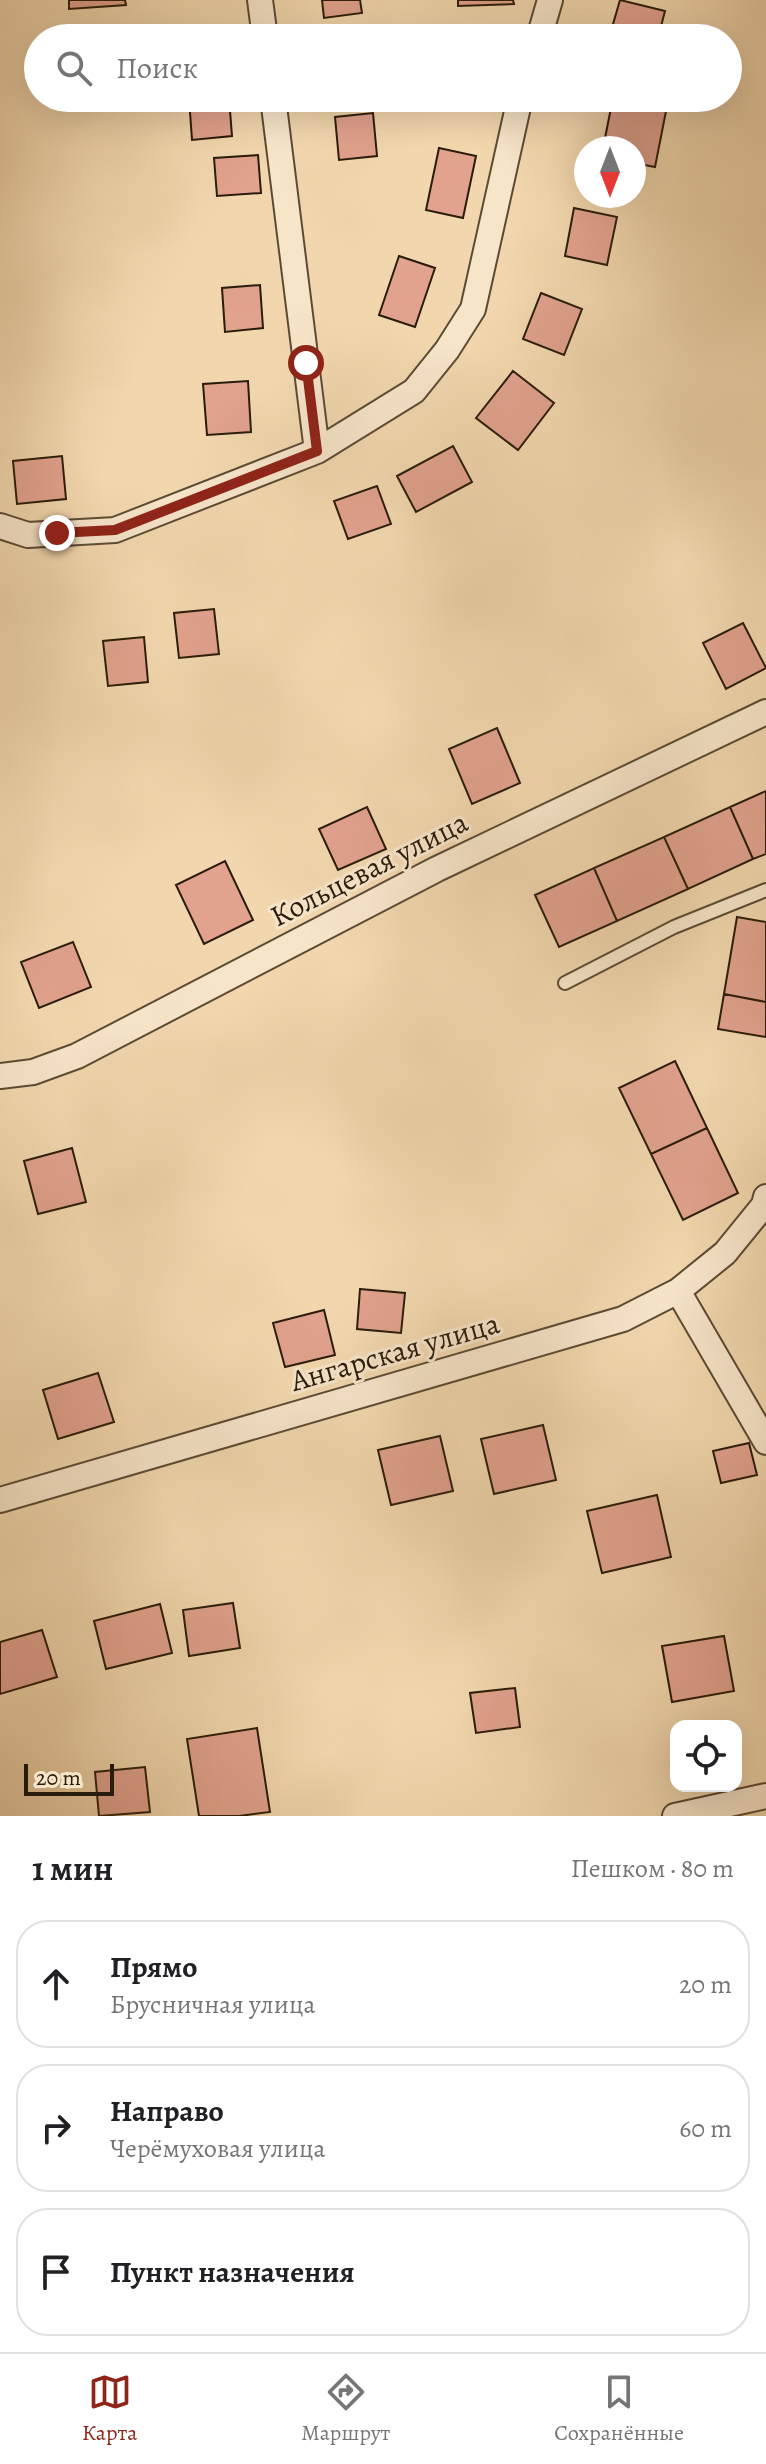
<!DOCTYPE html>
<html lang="ru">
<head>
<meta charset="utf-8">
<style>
  :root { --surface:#fff; --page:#f6f6f6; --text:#202124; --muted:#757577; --line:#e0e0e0; --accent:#8f2418 }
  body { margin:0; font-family:Alegreya,serif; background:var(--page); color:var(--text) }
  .controls { position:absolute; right:24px; bottom:24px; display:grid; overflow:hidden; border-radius:16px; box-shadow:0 8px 32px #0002 }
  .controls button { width:72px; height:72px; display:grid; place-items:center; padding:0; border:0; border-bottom:2px solid var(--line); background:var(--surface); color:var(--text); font:40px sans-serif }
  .compass { position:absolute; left:574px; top:136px; width:72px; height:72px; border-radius:50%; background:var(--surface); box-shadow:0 8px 32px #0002; rotate:180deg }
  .scale { position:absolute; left:24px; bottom:20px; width:90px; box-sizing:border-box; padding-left:8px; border:4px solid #2a1c0a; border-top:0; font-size:22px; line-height:28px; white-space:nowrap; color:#2a1c0a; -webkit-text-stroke:6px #f7e5ca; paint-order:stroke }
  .stop { position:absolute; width:24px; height:24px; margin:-18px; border:6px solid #8f2418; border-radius:50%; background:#fff }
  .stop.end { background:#8f2418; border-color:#fff; box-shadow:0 2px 8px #0008 }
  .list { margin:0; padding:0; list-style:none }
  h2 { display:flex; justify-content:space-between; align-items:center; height:104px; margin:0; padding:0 32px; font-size:34px }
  h2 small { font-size:26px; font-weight:400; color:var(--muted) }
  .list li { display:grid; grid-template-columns:52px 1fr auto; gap:24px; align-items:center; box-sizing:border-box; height:128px; margin:0 16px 16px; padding:0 16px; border:2px solid var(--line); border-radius:32px }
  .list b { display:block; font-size:30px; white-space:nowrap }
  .list p { margin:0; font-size:26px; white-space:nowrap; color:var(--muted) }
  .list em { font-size:26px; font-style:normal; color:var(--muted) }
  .icon { flex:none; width:44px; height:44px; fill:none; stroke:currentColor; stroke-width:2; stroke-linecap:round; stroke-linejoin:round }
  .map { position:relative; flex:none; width:766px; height:1816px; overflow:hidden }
  .search { position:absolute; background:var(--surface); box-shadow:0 8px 32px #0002; left:24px; right:24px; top:24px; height:88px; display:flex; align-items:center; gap:20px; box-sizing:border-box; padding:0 28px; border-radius:44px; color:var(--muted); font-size:30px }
  .sheet { height:536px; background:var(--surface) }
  nav { display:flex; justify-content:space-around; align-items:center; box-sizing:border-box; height:112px; border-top:2px solid var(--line); background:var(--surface); font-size:22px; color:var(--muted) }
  nav a { display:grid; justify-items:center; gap:4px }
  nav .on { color:var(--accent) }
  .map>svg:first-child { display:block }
  .building { fill:#e1a28e; stroke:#2a1c0a; stroke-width:2 }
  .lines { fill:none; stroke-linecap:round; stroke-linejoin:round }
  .lane-casing { stroke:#5c4b33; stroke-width:16 }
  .street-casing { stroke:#5c4b33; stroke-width:28 }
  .lane { stroke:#f7e5ca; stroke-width:12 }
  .street { stroke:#f7e5ca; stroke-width:24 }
  .route { stroke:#8f2418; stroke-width:10 }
  .labels { text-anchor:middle; stroke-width:6; stroke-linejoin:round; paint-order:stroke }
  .street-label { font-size:30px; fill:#2a1c0a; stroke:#f7e5ca }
</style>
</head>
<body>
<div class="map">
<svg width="766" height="1816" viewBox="0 0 766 1816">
  <rect width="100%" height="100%" fill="#f2d7ae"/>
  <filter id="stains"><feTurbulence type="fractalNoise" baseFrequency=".0025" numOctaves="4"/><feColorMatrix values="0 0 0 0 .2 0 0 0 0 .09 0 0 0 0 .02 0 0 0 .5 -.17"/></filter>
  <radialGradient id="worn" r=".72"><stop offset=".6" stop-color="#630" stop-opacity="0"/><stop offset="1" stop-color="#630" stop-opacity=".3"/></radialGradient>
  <!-- building -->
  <path class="building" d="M69,0H125L126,5L69,9Z
    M322,0H360L362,13L324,18Z
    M458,0H513L514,4L458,6Z
    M620,0L665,11L658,38H609Z
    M189,98H229L232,136L192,140Z
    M613,98L667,106L655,167L634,163V148H603Z
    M373,113L377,156L339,160L335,117Z
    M439,148L476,156L463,218L426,210Z
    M258,155L261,193L217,196L214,158Z
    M574,208L617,217L607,265L565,256Z
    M399,256L435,268L415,327L379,315Z
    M260,285L263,328L225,332L222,288Z
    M541,293L582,309L564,355L523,339Z
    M513,371L554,403L518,450L476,418Z
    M248,381L251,432L207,435L203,384Z
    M453,446L472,482L416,512L397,476Z
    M62,456L66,499L17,504L13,461Z
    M377,486L391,524L348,539L334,501Z
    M214,609L219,654L179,658L174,613Z
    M743,623L766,668L726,689L703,643Z
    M144,637L148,682L108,686L103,641Z
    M497,728L520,783L472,804L449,749Z
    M766,791V854L753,859L730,807Z
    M367,807L386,849L338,870L319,829Z
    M730,807L753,859L688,889L664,837Z
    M664,837L688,889L617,921L594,868Z
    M225,861L253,920L204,944L176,885Z
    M594,868L617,921L559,947L535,895Z
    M737,917L766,922V1002L724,994Z
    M73,942L91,987L39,1008L21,962Z
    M724,994L766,1002V1037L718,1029Z
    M675,1061L707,1128L651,1154L619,1088Z
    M707,1128L738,1193L683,1220L651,1154Z
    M72,1148L86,1202L38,1214L24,1161Z
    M360,1289L405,1293L401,1333L357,1329Z
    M324,1310L335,1355L285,1367L273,1323Z
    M98,1373L114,1422L58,1439L43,1390Z
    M543,1425L556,1480L494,1494L481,1439Z
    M440,1436L453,1491L391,1505L378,1450Z
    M749,1443L757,1475L721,1483L713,1451Z
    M657,1495L671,1557L602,1573L587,1511Z
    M233,1603L240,1648L189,1656L183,1610Z
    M160,1604L172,1653L106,1669L94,1621Z
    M42,1630L57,1677L0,1694V1642Z
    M724,1636L734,1691L672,1702L662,1646Z
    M515,1688L520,1727L476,1733L470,1693Z
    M257,1728L270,1812L239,1816H199L187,1739Z
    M145,1767L150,1812L99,1816L95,1772Z"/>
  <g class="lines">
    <!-- lane casing -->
    <g class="lane-casing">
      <path id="lane" d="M565,983L674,927L766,890"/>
    </g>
    <!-- street casing -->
    <g class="street-casing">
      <path id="street" d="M260,0L265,38
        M539,38L550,0
        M273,98L317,451
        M0,526L28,535L115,530L317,451L414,391L447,350L473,309L520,98
        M0,1076L33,1072L77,1056L437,869L766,712
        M678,1291L766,1442
        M0,1500L623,1319L678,1291L725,1253L764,1205L766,1197
        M675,1816L766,1796"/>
    </g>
    <!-- lane -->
    <use href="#lane" class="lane"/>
    <!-- street -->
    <use href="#street" class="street"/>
  </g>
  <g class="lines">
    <!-- route -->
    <path class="route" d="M57,533L115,530L317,451L306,363"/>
  </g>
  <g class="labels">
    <!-- street labels -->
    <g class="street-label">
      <text transform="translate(369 869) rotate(-27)" y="10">Кольцевая улица</text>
      <text transform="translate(395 1352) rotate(-16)" y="10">Ангарская улица</text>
    </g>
  </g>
  <rect width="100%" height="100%" filter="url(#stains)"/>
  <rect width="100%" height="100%" fill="url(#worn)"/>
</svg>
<div class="controls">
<button><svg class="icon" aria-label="locate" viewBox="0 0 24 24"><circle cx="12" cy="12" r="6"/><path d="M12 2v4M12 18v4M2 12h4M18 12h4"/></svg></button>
</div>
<svg class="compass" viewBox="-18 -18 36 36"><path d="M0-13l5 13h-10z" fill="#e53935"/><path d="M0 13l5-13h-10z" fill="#757577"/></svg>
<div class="scale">20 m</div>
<div class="stop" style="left:306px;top:363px"></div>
<div class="stop end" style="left:57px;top:533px"></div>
<div class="search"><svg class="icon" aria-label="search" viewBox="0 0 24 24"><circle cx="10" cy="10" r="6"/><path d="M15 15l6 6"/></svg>Поиск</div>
</div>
<section class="sheet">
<h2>1 мин<small>Пешком · 80 m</small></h2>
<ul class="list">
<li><svg class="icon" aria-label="ahead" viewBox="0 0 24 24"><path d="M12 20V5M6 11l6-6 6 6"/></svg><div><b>Прямо</b><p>Брусничная улица</p></div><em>20 m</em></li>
<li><svg class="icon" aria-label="right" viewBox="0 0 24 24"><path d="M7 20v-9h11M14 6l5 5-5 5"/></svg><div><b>Направо</b><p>Черёмуховая улица</p></div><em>60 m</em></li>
<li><svg class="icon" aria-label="arrive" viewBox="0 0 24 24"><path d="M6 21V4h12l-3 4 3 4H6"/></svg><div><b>Пункт назначения</b></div></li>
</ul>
</section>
<nav>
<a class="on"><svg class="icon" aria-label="map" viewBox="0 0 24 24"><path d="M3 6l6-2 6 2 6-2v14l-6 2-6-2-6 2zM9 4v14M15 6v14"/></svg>Карта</a>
<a><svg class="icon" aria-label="directions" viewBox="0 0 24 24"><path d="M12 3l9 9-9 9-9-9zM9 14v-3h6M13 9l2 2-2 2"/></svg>Маршрут</a>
<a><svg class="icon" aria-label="saved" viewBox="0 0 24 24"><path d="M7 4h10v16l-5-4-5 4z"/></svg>Сохранённые</a>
</nav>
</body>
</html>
